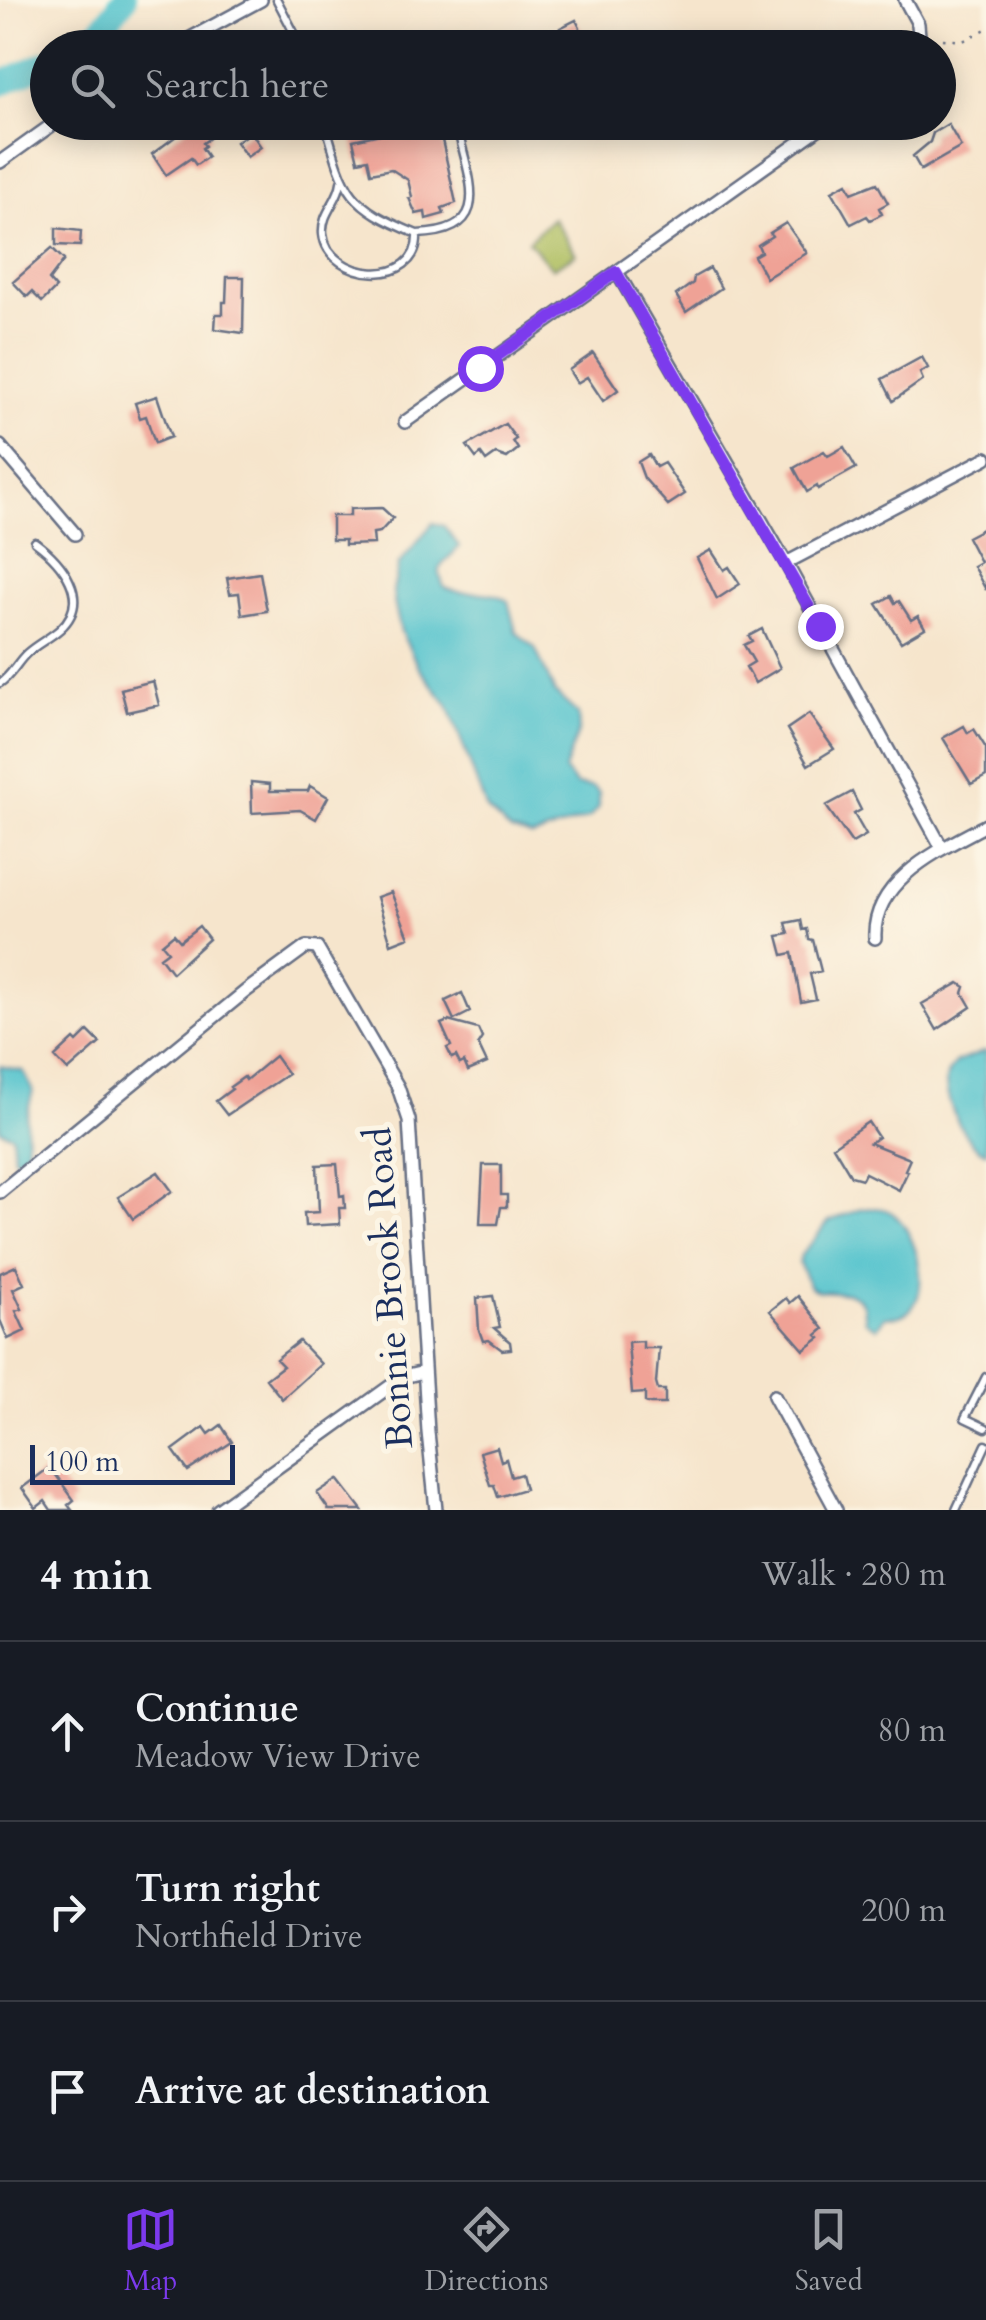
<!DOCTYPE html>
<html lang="en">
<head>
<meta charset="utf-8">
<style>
  :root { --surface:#171b24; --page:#242831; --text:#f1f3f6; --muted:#9ea1a6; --line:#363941; --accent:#7c3aed }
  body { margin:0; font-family:Cardo,serif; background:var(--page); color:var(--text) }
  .scale { position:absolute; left:30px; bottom:25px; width:205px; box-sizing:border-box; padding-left:10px; border:5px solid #1b2f5e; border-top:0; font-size:28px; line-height:35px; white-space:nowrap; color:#1b2f5e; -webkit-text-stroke:8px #fcf5e5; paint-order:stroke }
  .stop { position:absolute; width:30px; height:30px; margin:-22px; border:8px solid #7c3aed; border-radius:50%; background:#fff }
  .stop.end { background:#7c3aed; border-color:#fff; box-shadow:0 2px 10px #0008 }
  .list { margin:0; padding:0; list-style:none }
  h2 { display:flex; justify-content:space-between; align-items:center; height:130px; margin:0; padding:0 40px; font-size:42px }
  h2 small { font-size:32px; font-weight:400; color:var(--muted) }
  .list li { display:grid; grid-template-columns:65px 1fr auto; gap:30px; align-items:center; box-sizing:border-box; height:180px; padding:0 40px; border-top:2px solid var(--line) }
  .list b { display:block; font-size:38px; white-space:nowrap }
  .list p { margin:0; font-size:32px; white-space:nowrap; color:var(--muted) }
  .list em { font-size:32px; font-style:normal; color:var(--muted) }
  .icon { flex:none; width:55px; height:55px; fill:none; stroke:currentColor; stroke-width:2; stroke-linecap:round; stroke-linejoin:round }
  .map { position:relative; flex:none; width:986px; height:1510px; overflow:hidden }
  .search { position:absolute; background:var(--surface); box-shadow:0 5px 25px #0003; left:30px; right:30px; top:30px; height:110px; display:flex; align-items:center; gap:25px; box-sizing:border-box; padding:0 35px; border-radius:55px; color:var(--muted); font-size:38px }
  .sheet { height:670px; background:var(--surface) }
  nav { display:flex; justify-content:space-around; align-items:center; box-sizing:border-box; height:140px; border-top:2px solid var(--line); background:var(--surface); font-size:28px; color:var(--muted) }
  nav a { display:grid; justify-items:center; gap:5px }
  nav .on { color:var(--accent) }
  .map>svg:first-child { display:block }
  .green { fill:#aebe61; stroke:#647660; stroke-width:2.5 }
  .water { fill:#57c4ce; stroke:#397a96; stroke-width:2.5 }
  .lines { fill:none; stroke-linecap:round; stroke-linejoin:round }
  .river { stroke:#57c4ce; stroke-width:25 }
  .building { fill:#efa296 }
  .lane-casing { stroke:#686f84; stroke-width:11 }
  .street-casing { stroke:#686f84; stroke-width:16 }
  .path { stroke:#686f84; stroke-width:2.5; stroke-dasharray:2.5 8; stroke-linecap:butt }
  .lane { stroke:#fff; stroke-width:6 }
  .street { stroke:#fff; stroke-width:11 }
  .route { stroke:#7c3aed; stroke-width:12 }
  .labels { text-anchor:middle; stroke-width:10; stroke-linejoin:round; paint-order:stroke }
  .street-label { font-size:38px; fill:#1b2f5e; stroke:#fcf5e5 }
</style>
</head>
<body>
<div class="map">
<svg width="986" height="1510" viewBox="0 0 986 1510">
  <rect width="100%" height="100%" fill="#fcf5e5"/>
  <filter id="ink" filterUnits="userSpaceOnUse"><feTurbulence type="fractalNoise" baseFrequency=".01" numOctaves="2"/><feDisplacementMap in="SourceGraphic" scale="20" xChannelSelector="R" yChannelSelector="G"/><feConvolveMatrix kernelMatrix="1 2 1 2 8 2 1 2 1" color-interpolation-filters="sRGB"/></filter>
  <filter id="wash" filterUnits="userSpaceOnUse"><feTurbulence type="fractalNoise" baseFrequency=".0048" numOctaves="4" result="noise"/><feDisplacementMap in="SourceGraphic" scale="40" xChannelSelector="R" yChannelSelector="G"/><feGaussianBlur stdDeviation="2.25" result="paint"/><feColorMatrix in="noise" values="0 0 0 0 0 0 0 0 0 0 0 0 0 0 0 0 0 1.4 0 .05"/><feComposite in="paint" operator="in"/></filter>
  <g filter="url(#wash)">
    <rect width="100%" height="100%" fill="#f6e5cc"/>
    <!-- green -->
    <path class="green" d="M553,218L576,254L552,268L528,241Z"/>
    <!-- water -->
    <path class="water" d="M433,523L444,526L459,546C448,564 432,559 444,587C466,599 485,586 508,601L516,632L535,648L555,693L578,714L579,730L564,770L576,785L594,788L599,793V807L589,818L532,837L511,831L487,810L448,705L419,668L401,632L395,606L393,591L399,564Z
      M986,1051V1152C966,1148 941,1095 947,1076C949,1070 953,1066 956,1062Z
      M0,1066L23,1071L33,1090L26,1119L27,1145L25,1153L18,1159L14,1157L12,1135L0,1130Z
      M861,1209C872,1208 883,1207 892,1213C917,1230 937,1303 900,1316C895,1317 889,1316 884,1317L877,1328L865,1321L863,1304L857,1297L849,1293L818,1291L810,1287L799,1263L801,1255L829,1221Z"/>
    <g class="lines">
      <!-- river -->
      <path class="river" d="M76,48L93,39L124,0
        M0,84L48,62"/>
    </g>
    <g id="blocks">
      <!-- building -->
      <path class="building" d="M576,20L590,48H546L565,37L560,28Z
        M195,122H202L211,137L203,143L205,146L202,148L208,157L196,165L191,158L166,175L152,154Z
        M392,122H438L456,203L442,208L444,214L426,219L425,212L416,214L409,198L412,197L408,180L391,169L371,173L368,159L358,161L353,140L394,131Z
        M692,122H726L700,137Z
        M948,124L961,147L921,170L913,156L930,142L933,133Z
        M251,132L261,147L247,157L236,142Z
        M847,183L852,193L877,183L888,203L879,208L882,214L870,220L867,216L851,224L832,191Z
        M786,223L807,253L766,278L754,256L761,252L758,245L772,236L770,233Z
        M56,228L81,231L80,246L56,245Z
        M52,248L64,260L49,280L56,288L42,302L32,292L27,297L13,282Z
        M710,268L721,288L686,312L676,295L693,283L694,277Z
        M227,277H244L243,333L215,329L216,314H223V302H226Z
        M593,353L618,390L603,401L587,377L577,383L569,370Z
        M922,357L928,368L920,373L923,380L893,401L882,379Z
        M157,396L171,437L155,443L146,416L140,418L135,403Z
        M505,424L516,439L513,441L518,449L507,458L496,454L486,461L481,454L476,458L467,446Z
        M844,447L856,468L818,489L817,486L807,492L794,468L824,451L828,456Z
        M649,455L656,467L664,463L685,494L668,505L644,478L638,462Z
        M382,508L393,518L380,532L373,533L374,544L345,545V540H332V516H350V509Z
        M986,527V590L973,566L980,562L967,537Z
        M711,550L724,570L729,567L740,584L717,599L697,558Z
        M260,573L267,611L242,615L239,593L230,594L227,578Z
        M891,596L895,603L899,601L911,620L918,616L925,628L901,642L877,604Z
        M762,629L780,668L755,683L746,667L754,662L744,645L752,641L749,636Z
        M153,681L159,705L127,712L121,689Z
        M809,714L834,749L808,765L787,729Z
        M964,726L968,733L974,729L986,748V776L971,784L943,738Z
        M251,782L270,784V791H308L310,786L328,797L316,819L300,810L252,813Z
        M852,792L861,810L854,814L866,835L852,843L826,806Z
        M391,892L409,937L391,944L377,897Z
        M801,920L803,930L807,929L809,939L813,940L821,971L810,974L816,999L801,1002L792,953L783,955L778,936L789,934L786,923Z
        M199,926L209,939L172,973L160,957L168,951L162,944L174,934L180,941Z
        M959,983L965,987L963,993L971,1007L937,1030L922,1004Z
        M462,993L470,1012L454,1020L445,1001Z
        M448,1021L478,1029L482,1038L478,1044L487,1063L468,1071L464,1062L460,1064L456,1056L452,1058L447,1048L451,1046L441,1024Z
        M88,1031L100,1043L68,1071L55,1057L74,1039L77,1042Z
        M275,1056L288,1074L227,1115L216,1101L232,1089L230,1087L244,1077L246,1080Z
        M868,1122L878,1137L870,1143L910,1159L905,1170L908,1171L899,1190L865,1173L862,1179L851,1176L833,1146Z
        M337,1164L340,1196L344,1195L345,1208H339L340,1224L305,1226L304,1213L319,1212L317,1165Z
        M483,1165H501V1195H507V1207H501L498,1224H480Z
        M158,1172L172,1191L133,1219L118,1197Z
        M16,1266L24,1284L13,1289L22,1309L16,1311L25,1331L8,1339L0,1320V1273Z
        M493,1296L500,1327L494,1328L510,1342L511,1349L502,1350L489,1340L483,1341L479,1330L477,1298Z
        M798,1296L824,1329L817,1335L820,1338L804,1350L770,1311L786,1298L790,1303Z
        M299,1341L321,1364L282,1399L266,1379L283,1366L276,1359Z
        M643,1341V1348H659L656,1383L658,1390H665V1404H650L645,1402V1393L632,1394L628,1342Z
        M221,1425L232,1442L188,1471L173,1450L204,1427L209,1434Z
        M497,1447L501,1461L506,1459L511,1477L521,1474L525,1489L498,1497L494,1485H490L480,1452Z
        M50,1467L74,1500L68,1505L72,1510H51L45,1501L36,1508L22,1488Z
        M338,1479L362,1510H329L317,1493Z"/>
    </g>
  </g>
  <g filter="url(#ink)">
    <use href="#blocks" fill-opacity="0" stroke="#686f84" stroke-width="2.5"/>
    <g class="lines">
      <!-- lane casing -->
      <g class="lane-casing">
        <path id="lane" d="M277,0L302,48
          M325,122C345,194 347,205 417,234C420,290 328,281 323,234C321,213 339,201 341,182
          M417,234C491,232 472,187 459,135
          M0,683C12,675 17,662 27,653C37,644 50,638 60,629C93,599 61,561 35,542
          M986,1377L965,1418L986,1428
          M956,1510L986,1445"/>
      </g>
      <!-- street casing -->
      <g class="street-casing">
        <path id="street" d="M905,0L918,24L920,48
          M172,48L261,0
          M0,162L56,122
          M617,272L786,563L942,848
          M405,422L828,122
          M0,446L75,534
          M786,563L986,458
          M875,938C872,879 942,849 986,825
          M0,1192L246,991L306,947L317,948L398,1087L409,1120L428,1432L436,1510
          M774,1396L836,1510
          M218,1510L403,1377L424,1372"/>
      </g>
      <!-- path -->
      <path class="path" d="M943,39L963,41L986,29"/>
      <!-- lane -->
      <use href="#lane" class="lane"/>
      <!-- street -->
      <use href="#street" class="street"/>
    </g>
  </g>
  <g class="lines" filter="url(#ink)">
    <!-- route -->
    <path class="route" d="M480,368L616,272L820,626"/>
  </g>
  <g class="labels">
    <!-- street labels -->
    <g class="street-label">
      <text transform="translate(388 1288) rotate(-94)" y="13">Bonnie Brook Road</text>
    </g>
  </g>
</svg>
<div class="scale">100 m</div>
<div class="stop" style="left:480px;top:368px"></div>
<div class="stop end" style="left:820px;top:626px"></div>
<div class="search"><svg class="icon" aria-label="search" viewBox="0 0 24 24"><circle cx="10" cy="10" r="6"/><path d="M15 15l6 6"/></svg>Search here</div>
</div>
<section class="sheet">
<h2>4 min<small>Walk · 280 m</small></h2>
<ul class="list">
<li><svg class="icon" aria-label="ahead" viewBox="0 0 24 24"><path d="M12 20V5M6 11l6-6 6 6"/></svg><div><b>Continue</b><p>Meadow View Drive</p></div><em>80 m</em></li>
<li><svg class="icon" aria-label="right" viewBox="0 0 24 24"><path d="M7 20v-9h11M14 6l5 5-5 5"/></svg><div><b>Turn right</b><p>Northfield Drive</p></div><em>200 m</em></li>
<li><svg class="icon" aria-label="arrive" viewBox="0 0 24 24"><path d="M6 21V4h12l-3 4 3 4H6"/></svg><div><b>Arrive at destination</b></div></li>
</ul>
</section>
<nav>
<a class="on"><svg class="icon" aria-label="map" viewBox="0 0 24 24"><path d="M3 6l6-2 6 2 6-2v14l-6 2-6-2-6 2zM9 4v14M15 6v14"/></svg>Map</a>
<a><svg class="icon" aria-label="directions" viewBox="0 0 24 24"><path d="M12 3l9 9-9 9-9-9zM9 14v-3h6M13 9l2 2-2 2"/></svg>Directions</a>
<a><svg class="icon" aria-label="saved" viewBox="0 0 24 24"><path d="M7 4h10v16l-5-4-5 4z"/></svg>Saved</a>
</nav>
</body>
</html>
